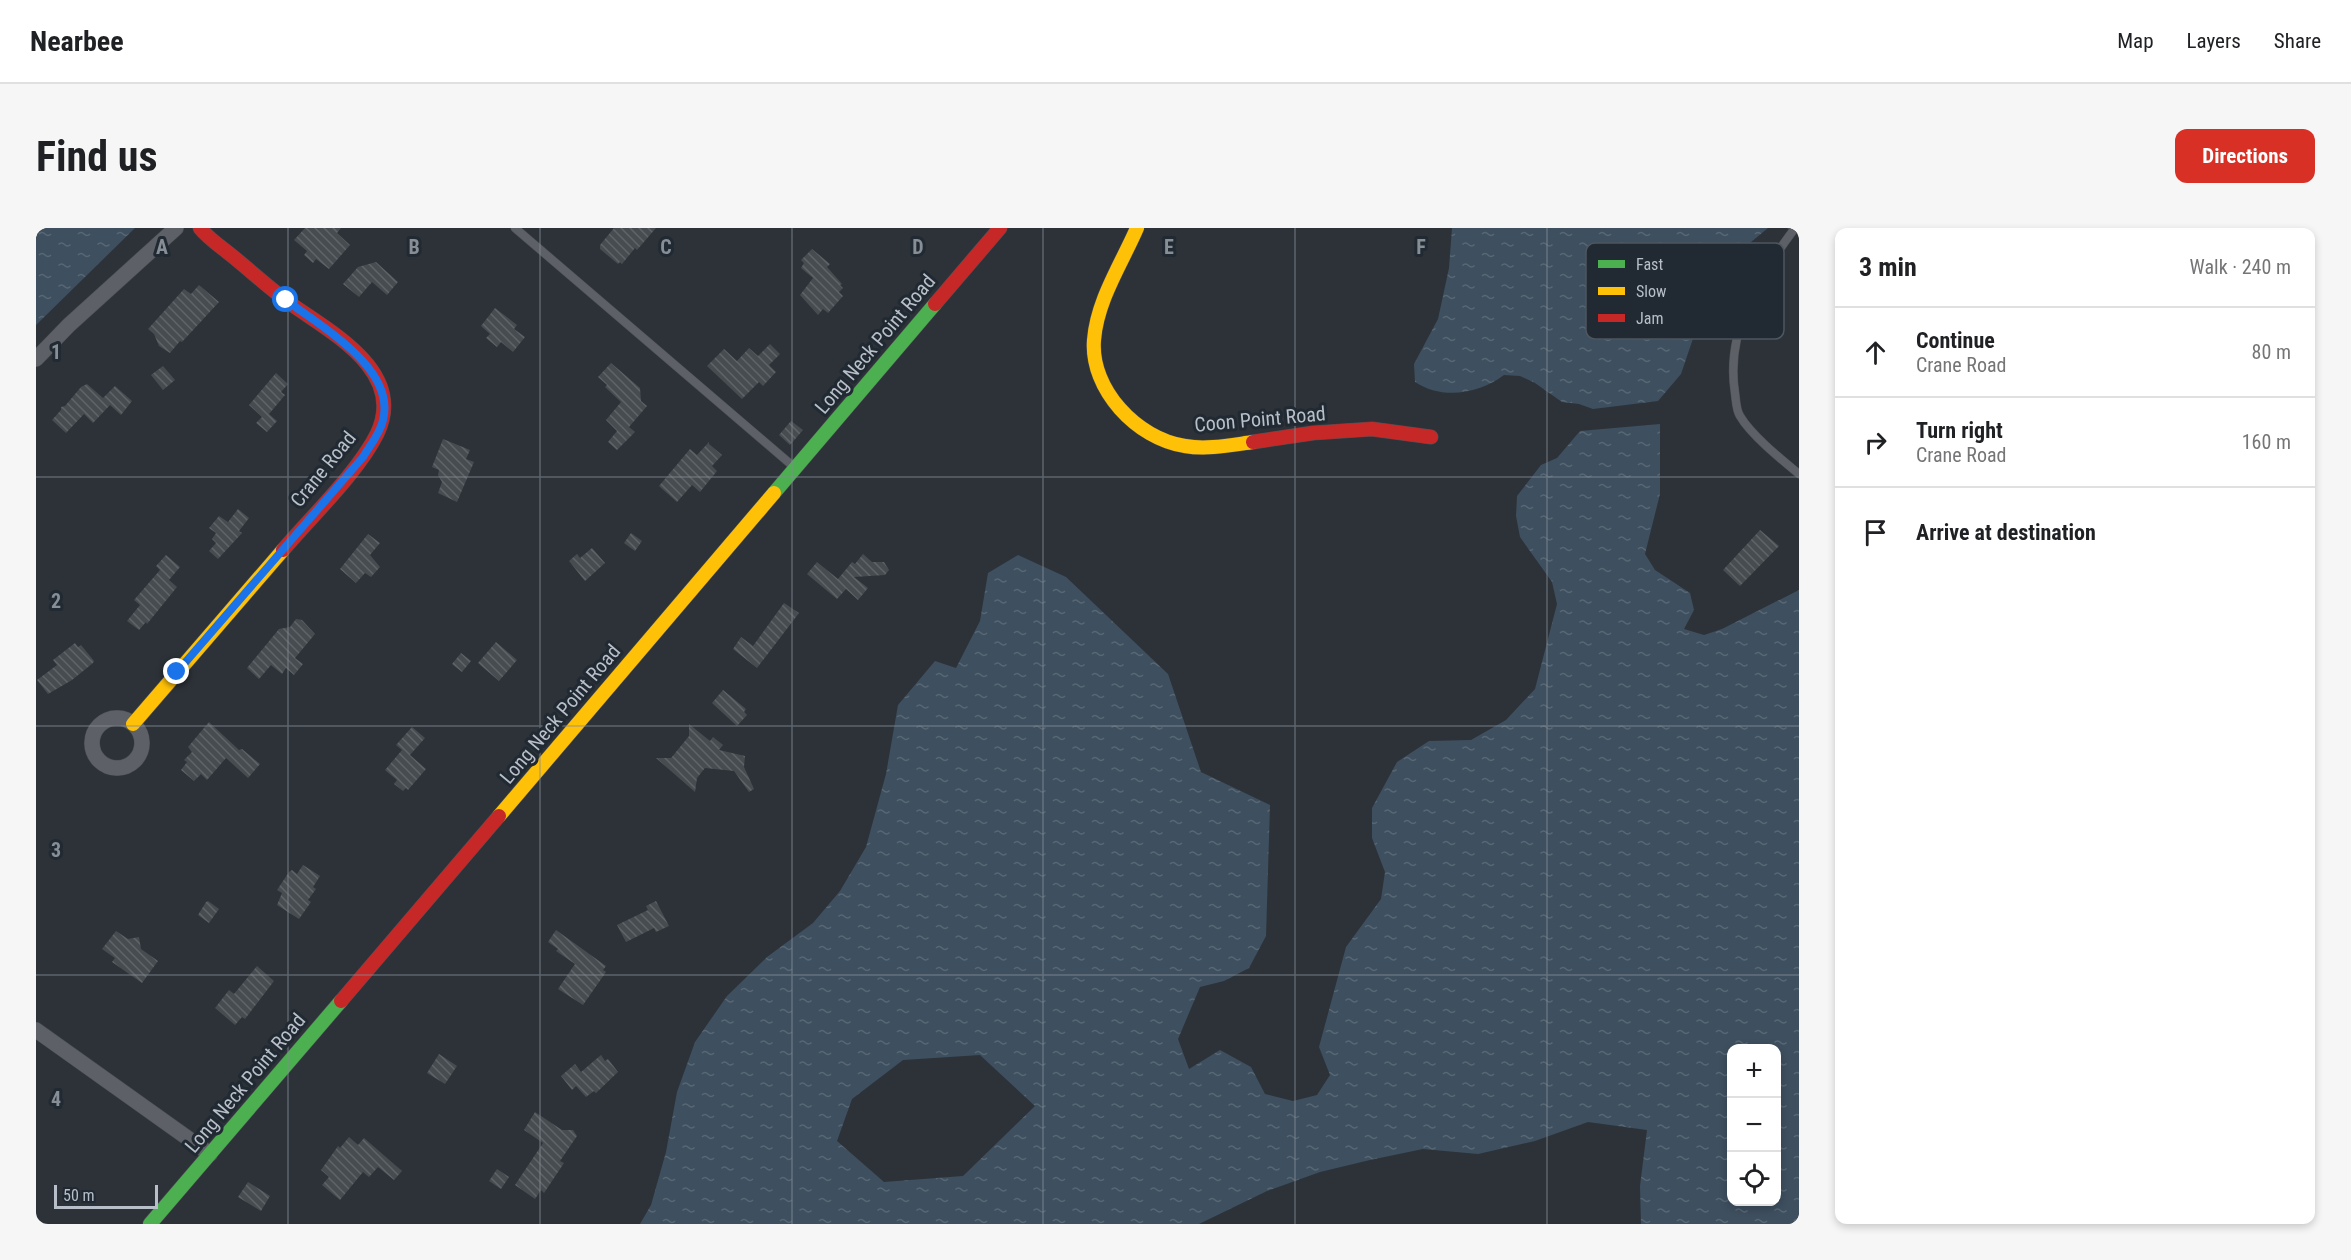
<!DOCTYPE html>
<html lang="en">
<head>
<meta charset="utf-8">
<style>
  :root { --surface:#fff; --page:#f6f6f6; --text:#202124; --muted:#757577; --line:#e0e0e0; --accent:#d93025 }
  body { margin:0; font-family:"Roboto Condensed",sans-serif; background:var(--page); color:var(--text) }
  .controls { position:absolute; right:18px; bottom:18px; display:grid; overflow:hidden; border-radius:12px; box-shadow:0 3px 9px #0003 }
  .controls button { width:54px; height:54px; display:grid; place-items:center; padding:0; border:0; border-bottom:2px solid var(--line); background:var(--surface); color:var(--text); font:30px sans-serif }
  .scale { position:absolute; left:18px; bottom:15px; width:104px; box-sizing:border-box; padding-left:6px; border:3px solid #b8bfc8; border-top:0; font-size:16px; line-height:21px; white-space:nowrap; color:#b8bfc8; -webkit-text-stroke:4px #212932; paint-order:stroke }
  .stop { position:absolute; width:18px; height:18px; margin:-14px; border:4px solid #1a73e8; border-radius:50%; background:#fff }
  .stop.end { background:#1a73e8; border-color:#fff; box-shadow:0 2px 6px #0008 }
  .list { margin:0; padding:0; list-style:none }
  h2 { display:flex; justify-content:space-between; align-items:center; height:78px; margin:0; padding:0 24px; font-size:26px }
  h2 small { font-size:20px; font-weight:400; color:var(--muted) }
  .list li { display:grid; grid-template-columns:39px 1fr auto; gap:18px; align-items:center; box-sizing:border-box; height:90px; padding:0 24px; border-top:2px solid var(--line) }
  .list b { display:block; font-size:22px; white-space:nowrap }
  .list p { margin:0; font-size:20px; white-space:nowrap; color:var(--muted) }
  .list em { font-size:20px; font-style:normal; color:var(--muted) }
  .icon { flex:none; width:33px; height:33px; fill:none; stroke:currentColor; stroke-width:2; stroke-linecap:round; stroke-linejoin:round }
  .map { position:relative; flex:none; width:1763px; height:996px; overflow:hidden; border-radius:12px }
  header { display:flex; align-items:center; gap:36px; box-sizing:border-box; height:84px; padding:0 30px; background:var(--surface); border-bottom:2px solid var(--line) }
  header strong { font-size:28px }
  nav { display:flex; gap:33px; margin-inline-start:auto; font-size:21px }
  .intro { display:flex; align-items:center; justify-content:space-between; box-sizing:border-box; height:144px; padding:0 36px }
  h1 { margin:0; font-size:42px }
  .button { padding:15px 27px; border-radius:12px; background:var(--accent); color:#fff; font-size:21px; font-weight:700 }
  main { display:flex; gap:36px; padding:0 36px }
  aside { flex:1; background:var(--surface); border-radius:12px; box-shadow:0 3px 9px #0003 }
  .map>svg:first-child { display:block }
  .water { fill:url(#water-ripples); fill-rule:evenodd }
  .building { fill:url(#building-back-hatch) }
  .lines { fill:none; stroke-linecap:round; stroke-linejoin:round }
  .lane-casing { stroke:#4b4e53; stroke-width:9 }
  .street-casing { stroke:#4b4e53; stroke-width:16 }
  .fast-casing { stroke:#4b4e53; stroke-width:15 }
  .slow-casing { stroke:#4b4e53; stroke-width:15 }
  .jam-casing { stroke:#4b4e53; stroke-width:15 }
  .lane { stroke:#5d6066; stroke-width:8 }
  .street { stroke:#5d6066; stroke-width:15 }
  .fast { stroke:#4caf50; stroke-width:14 }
  .slow { stroke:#ffc107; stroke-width:14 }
  .jam { stroke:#c62828; stroke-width:14 }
  .route { stroke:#1a73e8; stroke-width:8 }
  .grid { fill:none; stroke:#878e96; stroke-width:1.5; stroke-opacity:0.55 }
  .labels { text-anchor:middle; stroke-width:6; stroke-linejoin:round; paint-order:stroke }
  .street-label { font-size:20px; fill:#b8bfc8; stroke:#212932 }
  .key { fill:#212932; stroke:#4e565f; stroke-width:1.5 }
  .key-label { font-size:16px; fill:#b8bfc8 }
  .grid-label { font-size:20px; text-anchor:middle; font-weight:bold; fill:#878e96; stroke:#212932; stroke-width:6; stroke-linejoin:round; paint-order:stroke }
</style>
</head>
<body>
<header>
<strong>Nearbee</strong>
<nav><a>Map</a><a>Layers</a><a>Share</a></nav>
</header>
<div class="intro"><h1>Find us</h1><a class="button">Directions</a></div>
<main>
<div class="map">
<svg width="1763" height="996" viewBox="0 0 1763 996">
  <defs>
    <pattern id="water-ripples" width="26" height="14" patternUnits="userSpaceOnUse" patternTransform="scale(1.5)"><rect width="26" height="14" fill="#3e4f5f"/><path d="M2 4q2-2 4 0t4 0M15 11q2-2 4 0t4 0" fill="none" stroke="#586774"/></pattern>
    <pattern id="building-back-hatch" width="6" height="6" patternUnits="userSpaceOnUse" patternTransform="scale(1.5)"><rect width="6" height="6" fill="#474c51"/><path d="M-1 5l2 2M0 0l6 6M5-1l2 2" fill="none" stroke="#5f6469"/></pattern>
  </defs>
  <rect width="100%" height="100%" fill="#2c3238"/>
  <!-- water -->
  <path class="water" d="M0,0H99L0,97Z
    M1416,0H1732L1692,33L1669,75L1645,146L1622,173L1557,181L1543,176L1526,174L1499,155L1484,148L1468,147C1443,166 1406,172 1379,154L1378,136L1402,91L1413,40Z
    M1624,196V266L1609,326L1619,342L1654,365L1658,382L1648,401L1668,407L1686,401L1763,362V996H1605L1604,958L1611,902L1552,894L1499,913L1442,926L1387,921L1334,932L1284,944L1231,963L1163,996H604L615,977L630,924L641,864L659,814L691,768L731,729L777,695L804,663L830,619L850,546L862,477L899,433L920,440L944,393L952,345L982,327L1030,349L1132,446L1165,544L1234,577L1230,708L1213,740L1188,753L1164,759L1142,811L1153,841L1184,822L1215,839L1229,866L1257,873L1281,867L1294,847L1283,819L1310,719L1345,671L1349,644L1336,610V580L1361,534L1393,513L1435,512L1470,492L1499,461L1521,376L1516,354L1484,309L1480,288L1481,268L1505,237L1521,230L1544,203ZM1696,820H1740V974H1696ZM944,827L999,878L927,948L848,954L801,913L816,871L867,832Z"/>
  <!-- building -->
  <path class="building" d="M269,0H305L301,5L314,17L293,41L280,31L277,35L268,27L271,23L258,12Z
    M578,0H620L601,22L599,20L586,36L584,34L582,36L564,21V17Z
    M776,21L794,36L791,39L806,56L804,57L807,60L803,64L807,68L792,85L787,81L782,87L764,67L777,50L765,40L768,35L765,32Z
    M340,34L362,54L351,67L336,54L323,69L307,56L322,39Z
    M163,57L183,74L146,114L144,113L134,125L123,118L118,106L112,101L148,61L155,66Z
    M459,80L481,97L478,101L489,109L477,124L465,114L461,119L450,110L454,106L445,98Z
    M734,116L744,126L733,137L740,144L727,158L723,154L706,171L671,138L688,121L701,133L713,120L722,128Z
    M575,135L604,160L605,173L611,178L593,199L599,204L581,222L572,214L581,203L570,192L585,174L569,159L571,157L562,149Z
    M127,138L139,152L127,162L115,147Z
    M240,145L252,156L245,164L249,167L233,186L241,193L231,204L220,195L226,189L213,177Z
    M51,156L67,170L79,158L96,173L85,187L74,177L57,195L48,186L30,205L16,192L25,182V179L29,178L45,159Z
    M755,193L767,202L754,217L743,207Z
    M407,211L434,222L430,231L438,234L421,274L402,265L406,254L402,247L403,242L396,239Z
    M673,214V216L686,227L676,238L681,243L664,264L656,257L641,274L623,258L654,221L661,227Z
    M202,281L213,290L203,303L206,305L182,331L173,323L180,315L176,311L180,305L173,300L183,288L192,294Z
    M1724,302L1743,318L1704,358L1687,342Z
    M595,305L606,313L599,323L588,315Z
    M332,306L344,315L334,327L344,339L335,349L329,345L320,355L304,341Z
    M556,320L569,335L549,353L533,333L541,326L544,330Z
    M827,326L836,334H848L853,342L849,347L818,349L832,360L822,372L810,361L801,371L771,346L781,334L802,351L816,334L819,336Z
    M130,327L144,339L133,352L141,359L111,396L110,394L103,402L91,393L104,377L98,372L124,342L120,338Z
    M748,375L763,385L721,440L697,421L705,409L717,418Z
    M260,391L266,392L279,406L259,430L267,436L258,447L250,440L246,446L235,437L223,451L211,440L243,401L254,399Z
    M460,414L481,432L463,453L442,435Z
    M39,415L42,419L45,417L58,433L57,435L36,452L12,466L1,452L21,437L17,432Z
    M425,425L435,433L426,444L416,436Z
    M687,462L710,481L708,484L711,487L701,498L676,475Z
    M173,494L203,522L206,521L224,536L212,550L190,530L171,552L165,546L158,553L145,542L151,534L148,532L156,524L152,519Z
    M653,496L674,513L677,509L687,517L683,522L709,528L708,539L718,561L713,564L698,543L669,540L661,550L659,564L620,530H635L653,508Z
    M376,499L389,510L374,527L390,541L372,562L370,560L367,563L358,556L361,552L349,542L366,522L360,517Z
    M267,637L284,648L277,659L280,661L272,672L275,674L263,691L241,677L246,665L241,662L253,644L256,642L261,646Z
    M172,673L183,681L173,695L162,687L170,674Z
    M620,673L633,698L620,704L618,700L590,714L581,697L612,682L610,678Z
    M520,702L570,738L567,742L570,744L547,777L522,761L539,736L520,723L522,721L512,714Z
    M80,703L92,711L103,709L105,721L122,733L106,755L76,734L79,730L66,721Z
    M221,738L238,753L209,791L206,789L199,797L179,780L193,762L198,766Z
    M403,826L421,838L409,856L391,845Z
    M565,827L569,833L572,831L582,844L560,865L558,863L550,869L540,858L536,862L525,848L539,836L545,844Z
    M499,884L526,902H537L541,908L524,933L528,935L508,965L505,962L499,971L479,957L507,915L488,902Z
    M313,909L322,917L328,910L366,943L358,952L342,939L333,949L327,944L304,972L286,957L293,949L285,942L300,921L302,918L304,920Z
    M461,941L473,949L465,961L453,953Z
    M212,954L234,968L225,983L202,969Z"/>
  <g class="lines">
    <!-- lane casing -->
    <g class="lane-casing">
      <path id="lane" d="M479,0L758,239
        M1759,0C1723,48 1689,103 1699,165C1700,172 1700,182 1704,188C1715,207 1746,232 1763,246"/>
    </g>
    <!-- street casing -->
    <g class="street-casing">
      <path id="street" d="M0,131L33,97L140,0
        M56 515a25 25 0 1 1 50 0a25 25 0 1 1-50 0Z
        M0,802L174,926"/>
    </g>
    <!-- fast casing -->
    <g class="fast-casing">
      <path id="fast" d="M738,265L899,76
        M114,996L305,773"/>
    </g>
    <!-- slow casing -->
    <g class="slow-casing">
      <path id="slow" d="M1101,0C1086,35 1061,72 1058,112C1054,161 1101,211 1149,218C1171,222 1195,217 1217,214
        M97,496L247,322
        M463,588L738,265"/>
    </g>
    <!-- jam casing -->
    <g class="jam-casing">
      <path id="jam" d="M164,0C173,11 184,18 195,27C215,43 234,61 255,76C296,105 371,144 341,206C322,244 276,288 247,322
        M899,76L964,0
        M1217,214L1277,205L1336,201L1395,209
        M305,773L463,588"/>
    </g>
    <!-- lane -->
    <use href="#lane" class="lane"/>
    <!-- street -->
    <use href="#street" class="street"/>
    <!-- fast -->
    <use href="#fast" class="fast"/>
    <!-- slow -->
    <use href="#slow" class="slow"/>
    <!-- jam -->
    <use href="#jam" class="jam"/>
  </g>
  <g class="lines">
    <!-- route -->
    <path class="route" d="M141,444L327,229C334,217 344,206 347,192C360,140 285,99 250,72"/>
  </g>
  <!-- grid -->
  <path class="grid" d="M252,0V996M504,0V996M756,0V996M1007,0V996M1259,0V996M1511,0V996M0,249H1763M0,498H1763M0,747H1763"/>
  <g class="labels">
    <!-- street labels -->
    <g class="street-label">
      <text transform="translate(839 116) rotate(-50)" y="7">Long Neck Point Road</text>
      <text transform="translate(1224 191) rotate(-5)" y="7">Coon Point Road</text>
      <text transform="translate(287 241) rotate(-51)" y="7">Crane Road</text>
      <text transform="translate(524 486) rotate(-50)" y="7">Long Neck Point Road</text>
      <text transform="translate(209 855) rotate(-50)" y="7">Long Neck Point Road</text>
    </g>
  </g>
  <!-- legend -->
  <rect x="1550" y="15" width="198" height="96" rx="9" class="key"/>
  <rect x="1562" y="32" width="27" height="8" fill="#4caf50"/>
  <rect x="1562" y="59" width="27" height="8" fill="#ffc107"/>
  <rect x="1562" y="86" width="27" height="8" fill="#c62828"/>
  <g class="key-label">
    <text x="1600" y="42">Fast</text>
    <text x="1600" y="69">Slow</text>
    <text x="1600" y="96">Jam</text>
  </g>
  <g class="grid-label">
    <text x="126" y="26">A</text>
    <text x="378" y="26">B</text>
    <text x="630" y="26">C</text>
    <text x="882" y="26">D</text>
    <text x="1133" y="26">E</text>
    <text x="1385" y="26">F</text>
    <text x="20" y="131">1</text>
    <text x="20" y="380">2</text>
    <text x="20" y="629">3</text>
    <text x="20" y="878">4</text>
  </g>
</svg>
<div class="controls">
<button>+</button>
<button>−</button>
<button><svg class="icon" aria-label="locate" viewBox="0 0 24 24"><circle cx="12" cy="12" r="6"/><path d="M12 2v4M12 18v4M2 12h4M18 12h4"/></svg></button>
</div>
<div class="scale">50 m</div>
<div class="stop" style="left:250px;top:72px"></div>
<div class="stop end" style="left:141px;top:444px"></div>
</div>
<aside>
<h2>3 min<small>Walk · 240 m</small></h2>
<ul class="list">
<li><svg class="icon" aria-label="ahead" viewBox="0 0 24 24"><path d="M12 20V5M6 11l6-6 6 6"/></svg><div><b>Continue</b><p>Crane Road</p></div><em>80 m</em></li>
<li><svg class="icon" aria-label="right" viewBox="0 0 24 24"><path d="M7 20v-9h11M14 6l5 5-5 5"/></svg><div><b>Turn right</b><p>Crane Road</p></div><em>160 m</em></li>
<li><svg class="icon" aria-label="arrive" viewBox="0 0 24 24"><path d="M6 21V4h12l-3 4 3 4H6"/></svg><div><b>Arrive at destination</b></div></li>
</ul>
</aside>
</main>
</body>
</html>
